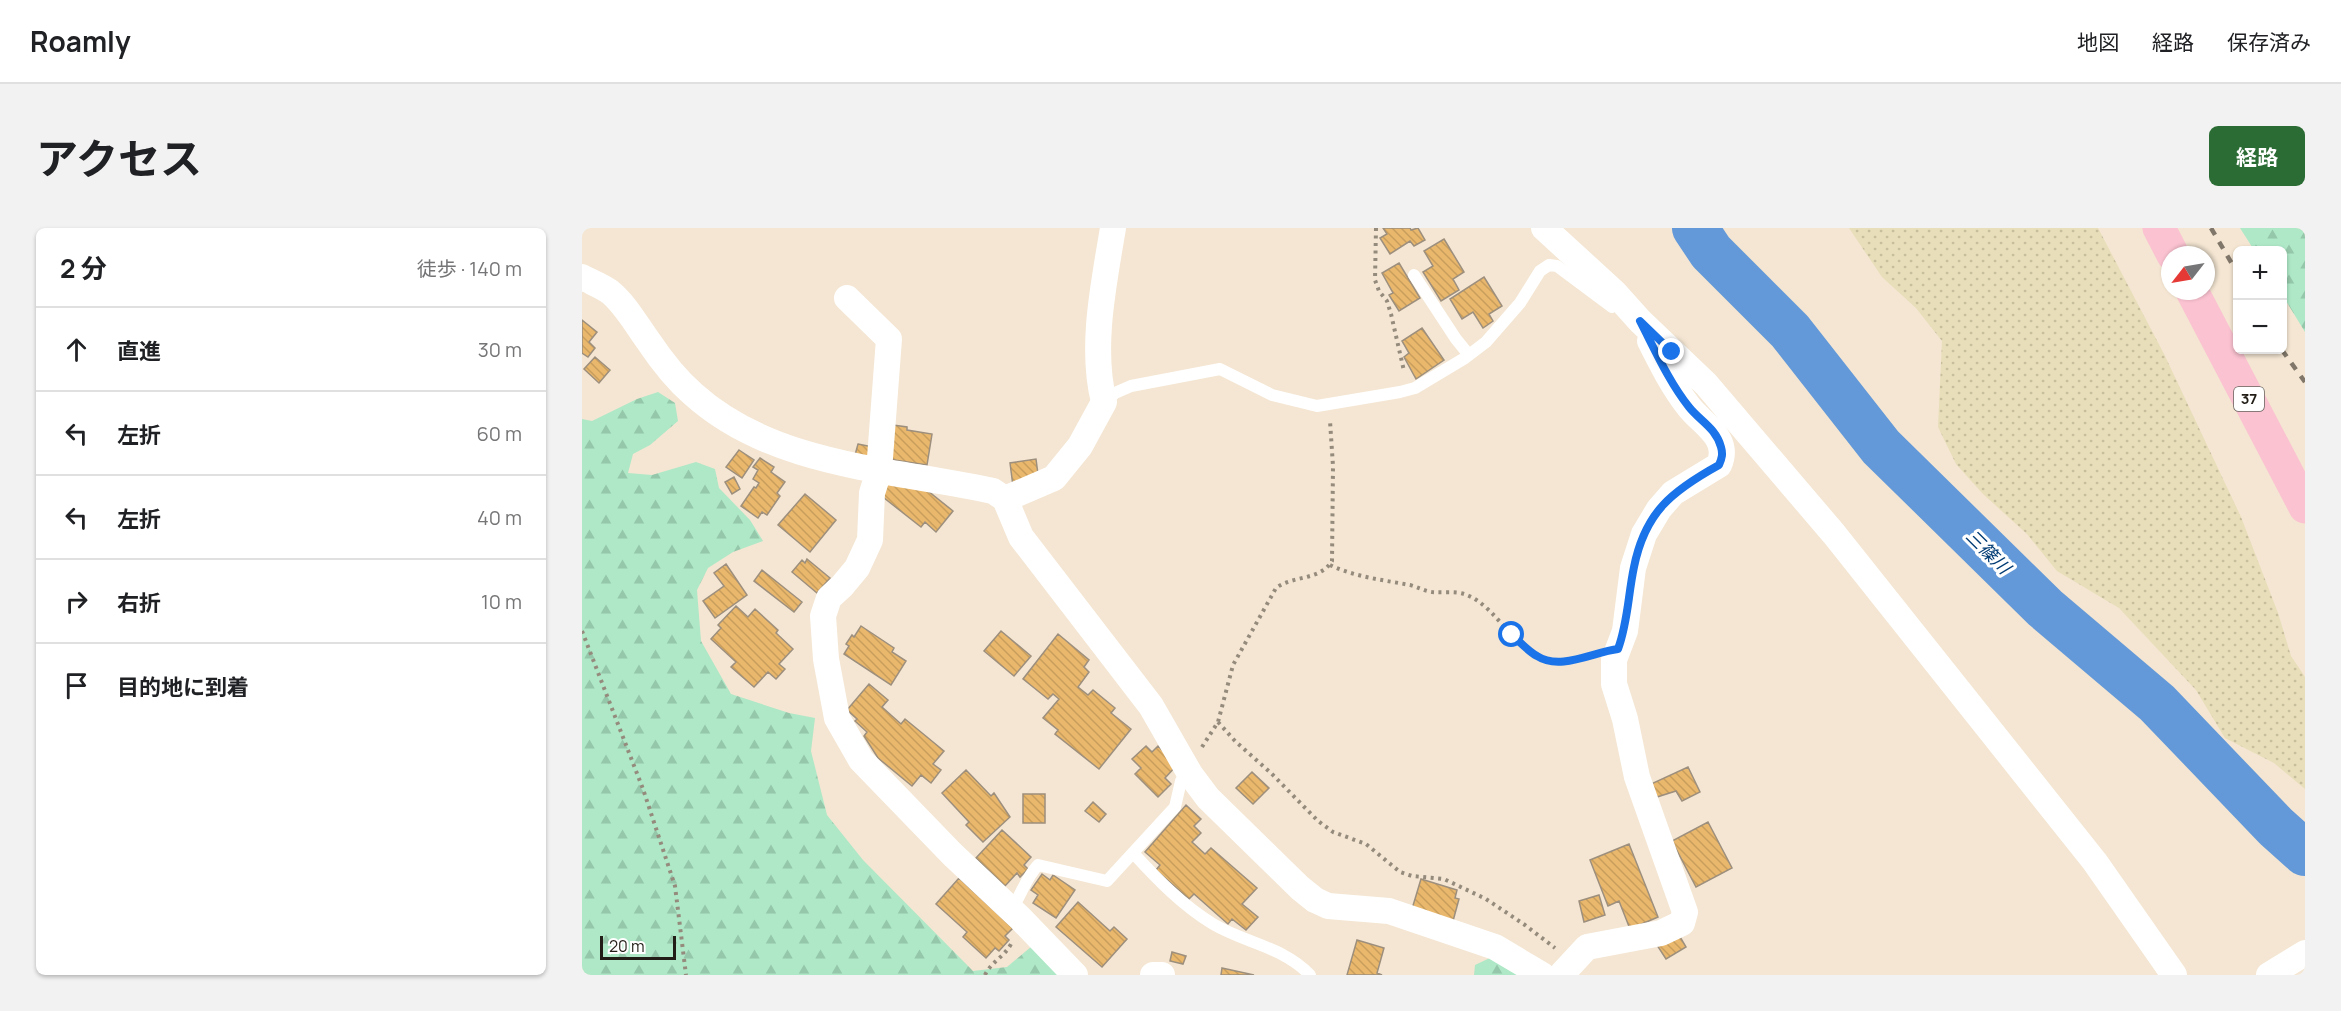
<!DOCTYPE html>
<html lang="ja">
<head>
<meta charset="utf-8">
<style>
  :root { --surface:#fff; --page:#f2f2f2; --text:#202124; --muted:#757577; --line:#e0e0e0; --accent:#2b6c35 }
  body { margin:0; font-family:Manrope,"Noto Sans JP",sans-serif; background:var(--page); color:var(--text) }
  .controls { position:absolute; right:18px; top:18px; display:grid; overflow:hidden; border-radius:9px; box-shadow:0 2px 4px #0004 }
  .controls button { width:54px; height:54px; display:grid; place-items:center; padding:0; border:0; border-bottom:2px solid var(--line); background:var(--surface); color:var(--text); font:30px sans-serif }
  .compass { position:absolute; left:1579px; top:18px; width:54px; height:54px; border-radius:50%; background:var(--surface); box-shadow:0 2px 4px #0004; rotate:239deg }
  .scale { position:absolute; left:18px; bottom:15px; width:76px; box-sizing:border-box; padding-left:6px; border:3px solid #221d16; border-top:0; font-size:16px; line-height:21px; white-space:nowrap; color:#221d16; -webkit-text-stroke:4px #fff; paint-order:stroke }
  .stop { position:absolute; width:18px; height:18px; margin:-14px; border:4px solid #1a73e8; border-radius:50%; background:#fff }
  .stop.end { background:#1a73e8; border-color:#fff; box-shadow:0 2px 6px #0008 }
  .list { margin:0; padding:0; list-style:none }
  h2 { display:flex; justify-content:space-between; align-items:center; height:78px; margin:0; padding:0 24px; font-size:26px }
  h2 small { font-size:20px; font-weight:400; color:var(--muted) }
  .list li { display:grid; grid-template-columns:39px 1fr auto; gap:18px; align-items:center; box-sizing:border-box; height:84px; padding:0 24px; border-top:2px solid var(--line) }
  .list b { display:block; font-size:22px; white-space:nowrap }
  .list em { font-size:20px; font-style:normal; color:var(--muted) }
  .icon { flex:none; width:33px; height:33px; fill:none; stroke:currentColor; stroke-width:2; stroke-linecap:round; stroke-linejoin:round }
  .map { position:relative; flex:none; width:1723px; height:747px; overflow:hidden; border-radius:9px }
  header { display:flex; align-items:center; gap:36px; box-sizing:border-box; height:84px; padding:0 30px; background:var(--surface); border-bottom:2px solid var(--line) }
  header strong { font-size:28px }
  nav { display:flex; gap:33px; margin-inline-start:auto; font-size:21px }
  .intro { display:flex; align-items:center; justify-content:space-between; box-sizing:border-box; height:144px; padding:0 36px }
  h1 { margin:0; font-size:42px }
  .button { padding:15px 27px; border-radius:9px; background:var(--accent); color:#fff; font-size:21px; font-weight:700 }
  main { display:flex; gap:36px; padding:0 36px }
  aside { flex:1; background:var(--surface); border-radius:9px; box-shadow:0 2px 4px #0004 }
  .map>svg:first-child { display:block }
  .forest { fill:url(#forest-firs) }
  .sand { fill:url(#sand-dots) }
  .lines { fill:none; stroke-linecap:round; stroke-linejoin:round }
  .river { stroke:#6399d8; stroke-width:46 }
  .building { fill:url(#building-back-hatch); stroke:#9d8f7d; stroke-width:1.5 }
  .path { stroke:#958b7d; stroke-width:4; stroke-dasharray:3 4.5; stroke-linecap:butt }
  .lane { stroke:#fff; stroke-width:12 }
  .street { stroke:#fff; stroke-width:26 }
  .primary { stroke:#fbc2d1; stroke-width:33 }
  .rail { stroke:#80776a; stroke-width:4.5; stroke-dasharray:8 8; stroke-linecap:butt }
  .route { stroke:#1a73e8; stroke-width:8 }
  .labels { text-anchor:middle; stroke-width:6; stroke-linejoin:round; paint-order:stroke }
  .shield { fill:#fff; stroke:#64615c; stroke-width:1.5 }
  .shield-label { font-size:15px; font-weight:bold; fill:#221d16 }
  .water-label { font-size:18px; font-style:italic; fill:#003b74; stroke:#fff }
</style>
</head>
<body>
<header>
<strong>Roamly</strong>
<nav><a>地図</a><a>経路</a><a>保存済み</a></nav>
</header>
<div class="intro"><h1>アクセス</h1><a class="button">経路</a></div>
<main>
<aside>
<h2>2 分<small>徒歩 · 140 m</small></h2>
<ul class="list">
<li><svg class="icon" aria-label="ahead" viewBox="0 0 24 24"><path d="M12 20V5M6 11l6-6 6 6"/></svg><div><b>直進</b></div><em>30 m</em></li>
<li><svg class="icon" aria-label="left" viewBox="0 0 24 24"><path d="M17 20v-9H6M10 6l-5 5 5 5"/></svg><div><b>左折</b></div><em>60 m</em></li>
<li><svg class="icon" aria-label="left" viewBox="0 0 24 24"><path d="M17 20v-9H6M10 6l-5 5 5 5"/></svg><div><b>左折</b></div><em>40 m</em></li>
<li><svg class="icon" aria-label="right" viewBox="0 0 24 24"><path d="M7 20v-9h11M14 6l5 5-5 5"/></svg><div><b>右折</b></div><em>10 m</em></li>
<li><svg class="icon" aria-label="arrive" viewBox="0 0 24 24"><path d="M6 21V4h12l-3 4 3 4H6"/></svg><div><b>目的地に到着</b></div></li>
</ul>
</aside>
<div class="map">
<svg width="1723" height="747" viewBox="0 0 1723 747">
  <defs>
    <pattern id="forest-firs" width="22" height="20" patternUnits="userSpaceOnUse" patternTransform="scale(1.5)"><rect width="22" height="20" fill="#aee8c7"/><path d="M5 1l3.5 6h-7zM16 11l3.5 6h-7z" fill="#95c7aa"/></pattern>
    <pattern id="sand-dots" width="8" height="8" patternUnits="userSpaceOnUse" patternTransform="scale(1.5)"><rect width="8" height="8" fill="#e8deb9"/><path d="M2 2h.1M6 6h.1" fill="none" stroke="#c7be9e" stroke-width="1.8" stroke-linecap="round"/></pattern>
    <pattern id="building-back-hatch" width="6" height="6" patternUnits="userSpaceOnUse" patternTransform="scale(1.5)"><rect width="6" height="6" fill="#eab86c"/><path d="M-1 5l2 2M0 0l6 6M5-1l2 2" fill="none" stroke="#c89e5d"/></pattern>
  </defs>
  <rect width="100%" height="100%" fill="#f4e6d2"/>
  <!-- forest -->
  <path class="forest" d="M1658,0H1723V104L1701,68L1700,22H1672Z
    M76,164L93,175L96,193L68,217L51,226L46,245L70,247L114,234L133,241L137,260L168,292L181,313L151,324L126,340L115,362L119,413L149,466L207,485L233,490L229,523L245,587L281,632L391,743L425,739L450,718L478,747H0V191L10,193L55,171Z
    M910,729L946,747H892L893,737Z"/>
  <!-- sand -->
  <path class="sand" d="M1267,0H1516L1582,126L1659,289L1696,385L1709,428L1723,449V561L1692,535L1643,510L1614,462L1537,380L1475,343L1445,306L1401,266L1374,236L1356,199L1360,113L1334,80L1300,49Z"/>
  <g class="lines">
    <!-- river -->
    <path class="river" d="M1113,0L1129,24L1208,103L1299,219L1463,380L1575,475L1694,599L1723,625"/>
  </g>
  <!-- building -->
  <path class="building" d="M801,0H828L829,2L836,0L843,12L832,18L828,13L808,26L798,10L805,6Z
    M862,11L882,44L871,51L877,62L859,73L841,44L851,38L842,23Z
    M817,35L838,70L817,83L807,67L811,65L800,45Z
    M902,49L920,78L907,86L911,93L901,100L891,84L880,91L868,71Z
    M0,92L15,104L7,114L13,120L6,129L0,125Z
    M840,100L862,132L834,151L822,129L827,125L820,113Z
    M13,129L28,142L17,155L2,141Z
    M311,197L325,199V202L350,206L345,237L306,231Z
    M276,216L291,219L288,231L273,227Z
    M157,222L172,232L160,250L144,239Z
    M178,230L192,239L189,244L203,254L195,265L198,268L185,287L180,284L176,290L159,278L172,259L174,260L177,255L171,251L176,242L171,239Z
    M454,231L457,254L431,258L428,235Z
    M152,249L158,261L150,266L143,254Z
    M307,255H336L371,283L354,304L343,294L339,299L297,266Z
    M223,266L254,292L228,324L196,297Z
    M225,331L248,350L235,365L210,344L220,332L223,335Z
    M144,336L165,367L133,390L121,373L142,358L132,345Z
    M180,342L220,374L212,384L172,353Z
    M154,378L166,389L173,381L196,402L194,405L211,421L197,436L203,441L194,451L186,444L172,459L149,439L154,434L129,411L139,400L136,397Z
    M279,398L312,420L310,424L324,433L309,457L262,426L267,418L264,416L270,407L272,409Z
    M419,403L449,428L432,448L402,423Z
    M476,406L507,432L502,439L507,444L496,459L506,467L511,462L533,480L529,485L549,501L517,541L473,506L476,502L461,490L477,471L471,466L466,471L441,451Z
    M287,456L306,472L300,479L319,496L323,491L362,523L351,536L359,542L349,555L339,547L330,558L296,530L282,508L285,504L273,493L275,491L265,482Z
    M564,518L570,524L576,518L595,537L583,550L589,556L576,569L553,546L559,540L550,531Z
    M1106,539L1118,564L1100,573L1094,563L1075,569L1069,556Z
    M384,542L409,568L412,565L428,589L401,614L384,597L387,594L360,565Z
    M670,544L687,560L671,576L654,560Z
    M441,566H463V595H441Z
    M511,574L524,586L517,594L503,583Z
    M604,577L619,591L612,598L619,605L610,614L623,626L629,620L675,660L660,676L676,689L664,702L650,691L646,696L612,666L607,671L574,642L578,637L563,624Z
    M1126,594L1150,640L1114,659L1090,613Z
    M420,602L449,629L442,637L446,641L438,649L435,645L423,658L394,630Z
    M1047,616L1076,689L1048,701L1037,673L1026,678L1008,632Z
    M460,646L468,652L471,647L493,662L474,690L451,675L456,667L449,662Z
    M377,650L431,700L423,708L427,712L417,723L413,720L404,730L381,709L385,704L354,676Z
    M839,651L875,662L873,670L877,671L871,693L830,681Z
    M1017,667L1023,687L1002,694L997,673Z
    M496,674L528,703L532,699L545,711L520,739L474,699Z
    M1094,702L1104,719L1084,731L1073,714Z
    M775,712L802,720L795,745L800,747H765Z
    M590,724L604,728L601,736L588,733Z
    M640,740L672,747H639Z"/>
  <g class="lines">
    <!-- path -->
    <path class="path" d="M794,0L793,52L797,63L805,73L809,86L822,143
      M748,337C773,349 801,352 828,357C836,359 842,363 850,364C860,365 873,363 882,366C920,378 937,441 987,434C994,433 1002,428 1009,426
      M0,403L61,561L93,658L104,747
      M636,494L653,513L689,545L736,593L751,604L784,616L818,644L830,648L862,651L904,671L943,697L973,720
      M620,519L636,494L651,437L694,360C711,347 738,353 750,333L751,238L748,193
      M403,747C409,734 422,729 429,716"/>
    <!-- lane -->
    <path class="lane" d="M832,47L874,111L887,127
      M522,174L533,165L549,158L638,141L690,167L735,178L818,164L833,160L883,130L904,114L938,75L958,43L967,37L975,38L1030,79
      M552,626C576,652 600,677 631,696C663,715 702,719 728,747
      M429,682C440,666 443,651 456,637L525,653L593,579L599,553L606,541"/>
    <!-- street -->
    <path class="street" d="M962,0L1032,64L1058,93L1124,156L1252,306L1513,634L1592,747
      M0,49C9,54 20,58 28,64C44,77 55,98 67,114C79,132 95,152 111,166C192,239 311,241 411,263L423,271L439,309L569,478L608,546L626,570L718,660L733,672L746,678L807,683L913,719L960,747
      M265,70L307,111L297,243L290,265L288,312L275,340L260,358L247,370L241,388L244,431L255,490L279,532L370,626L438,690L493,747
      M423,271L472,250L498,218L522,174C508,119 522,55 531,0
      M571,747H580
      M979,747L1005,719L1079,705L1100,695L1103,684L1055,549L1043,491L1032,456V432L1043,403L1051,340L1062,306L1077,281L1091,265L1137,237C1149,210 1120,196 1107,179C1091,159 1079,135 1068,113
      M1687,747L1723,725"/>
    <!-- primary -->
    <path class="primary" d="M1577,0L1591,27
      M1610,63L1723,279"/>
    <!-- rail -->
    <path class="rail" d="M1629,0L1656,46
      M1700,122L1723,154"/>
  </g>
  <g class="lines">
    <!-- route -->
    <path class="route" d="M930,407C938,414 946,423 955,428C978,443 1011,424 1036,421C1046,394 1046,367 1052,339C1063,284 1090,263 1137,237C1140,230 1141,226 1139,219C1134,200 1118,193 1107,179C1087,154 1073,122 1058,93L1090,124"/>
  </g>
  <g class="labels">
    <!-- shield labels -->
    <rect class="shield" x="1652" y="159" width="30" height="24" rx="4.5"/>
    <g class="shield-label">
      <text x="1667" y="176">37</text>
    </g>
    <!-- water labels -->
    <g class="water-label">
      <text transform="translate(1406 324) rotate(45)" y="6">三篠川</text>
    </g>
  </g>
</svg>
<div class="controls">
<button>+</button>
<button>−</button>
</div>
<svg class="compass" viewBox="-18 -18 36 36"><path d="M0-13l5 13h-10z" fill="#e53935"/><path d="M0 13l5-13h-10z" fill="#757577"/></svg>
<div class="scale">20 m</div>
<div class="stop" style="left:930px;top:407px"></div>
<div class="stop end" style="left:1090px;top:124px"></div>
</div>
</main>
</body>
</html>
